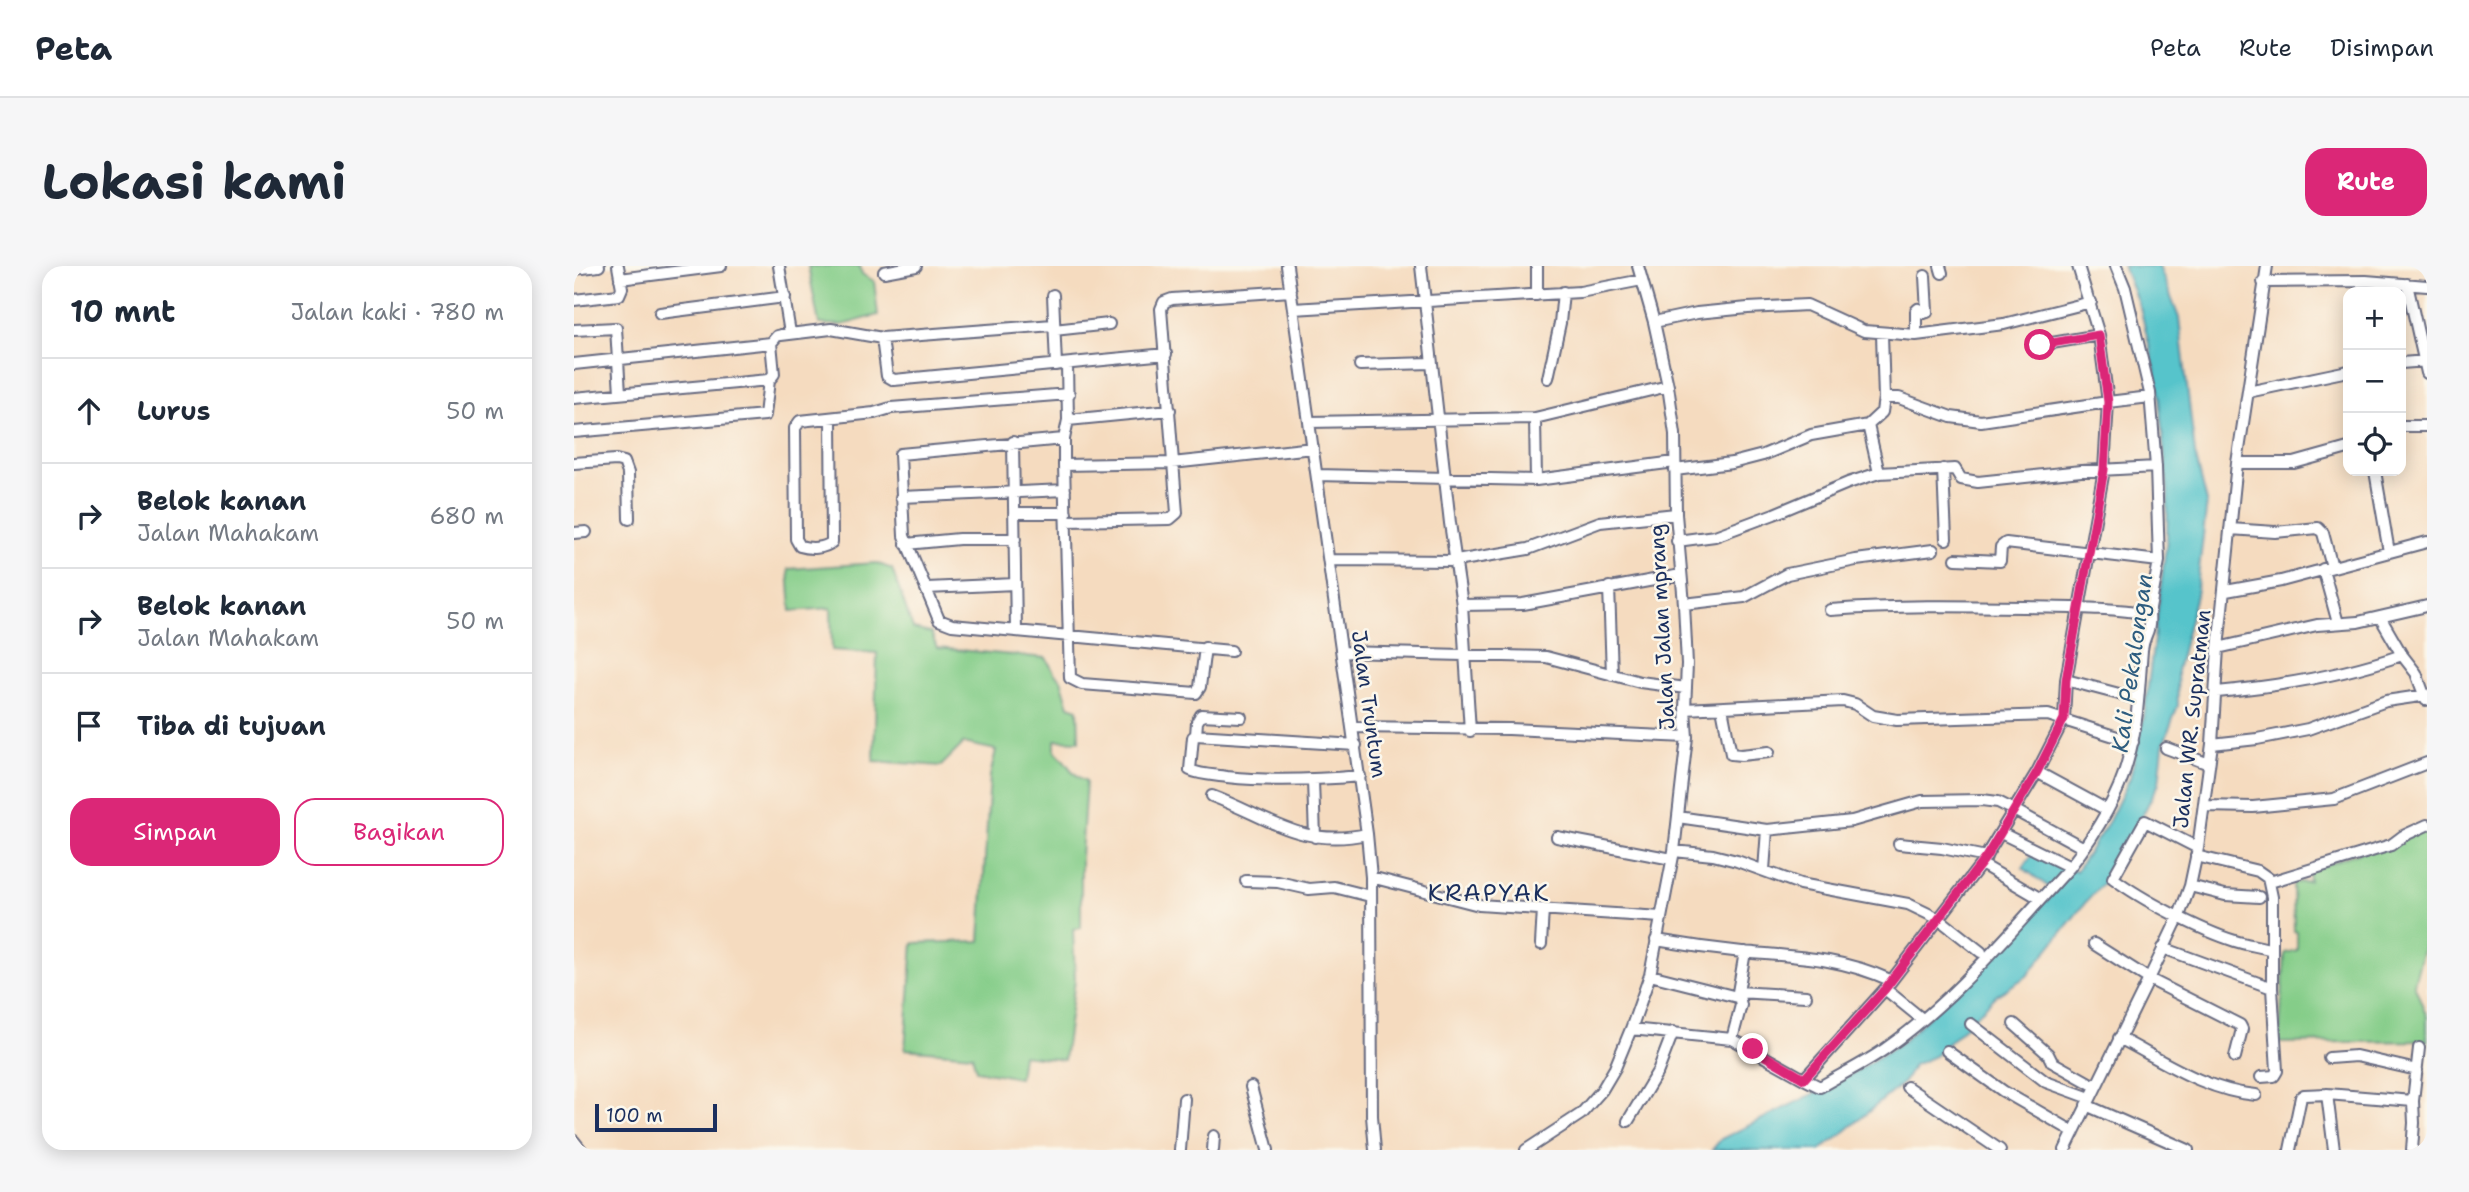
<!DOCTYPE html>
<html lang="id">
<head>
<meta charset="utf-8">
<style>
  :root { --surface:#fff; --page:#f6f6f7; --text:#1f2937; --muted:#747a83; --line:#e0e1e3; --accent:#db2777 }
  body { margin:0; font-family:"Shantell Sans",sans-serif; background:var(--page); color:var(--text) }
  .controls { position:absolute; right:21px; top:21px; display:grid; overflow:hidden; border-radius:14px; box-shadow:0 4px 18px #0003 }
  .controls button { width:63px; height:63px; display:grid; place-items:center; padding:0; border:0; border-bottom:2px solid var(--line); background:var(--surface); color:var(--text); font:35px sans-serif }
  .scale { position:absolute; left:21px; bottom:18px; width:122px; box-sizing:border-box; padding-left:7px; border:4px solid #1b2f5e; border-top:0; font-size:19px; line-height:24px; white-space:nowrap; color:#1b2f5e; -webkit-text-stroke:5px #fbf7ec; paint-order:stroke }
  .stop { position:absolute; width:21px; height:21px; margin:-16px; border:5px solid #db2777; border-radius:50%; background:#fff }
  .stop.end { background:#db2777; border-color:#fff; box-shadow:0 2px 7px #0008 }
  .list { margin:0; padding:0; list-style:none }
  h2 { display:flex; justify-content:space-between; align-items:center; height:91px; margin:0; padding:0 28px; font-size:30px }
  h2 small { font-size:23px; font-weight:400; color:var(--muted) }
  .list li { display:grid; grid-template-columns:46px 1fr auto; gap:21px; align-items:center; box-sizing:border-box; height:105px; padding:0 28px; border-top:2px solid var(--line) }
  .list b { display:block; font-size:26px; white-space:nowrap }
  .list p { margin:0; font-size:23px; white-space:nowrap; color:var(--muted) }
  .list em { font-size:23px; font-style:normal; color:var(--muted) }
  .actions { display:flex; gap:14px; padding:21px 28px }
  .actions a { flex:1; padding:16px 0; border:2px solid var(--accent); border-radius:21px; text-align:center; font-size:24px; color:var(--accent) }
  .actions .main { background:var(--accent); color:#fff }
  .icon { flex:none; width:38px; height:38px; fill:none; stroke:currentColor; stroke-width:2; stroke-linecap:round; stroke-linejoin:round }
  .map { position:relative; flex:none; width:1853px; height:884px; overflow:hidden; border-radius:21px }
  header { display:flex; align-items:center; gap:42px; box-sizing:border-box; height:98px; padding:0 35px; background:var(--surface); border-bottom:2px solid var(--line) }
  header strong { font-size:33px }
  nav { display:flex; gap:38px; margin-inline-start:auto; font-size:24px }
  .intro { display:flex; align-items:center; justify-content:space-between; box-sizing:border-box; height:168px; padding:0 42px }
  h1 { margin:0; font-size:49px }
  .button { padding:18px 32px; border-radius:21px; background:var(--accent); color:#fff; font-size:24px; font-weight:700 }
  main { display:flex; gap:42px; padding:0 42px }
  aside { flex:1; background:var(--surface); border-radius:21px; box-shadow:0 4px 18px #0003 }
  .map>svg:first-child { display:block }
  .green { fill:#85cd89; stroke:#507e74; stroke-width:2 }
  .water { fill:#56c4cb; stroke:#387a94; stroke-width:2 }
  .lines { fill:none; stroke-linecap:round; stroke-linejoin:round }
  .minor-casing { stroke:#676b80; stroke-width:14 }
  .minor { stroke:#fff; stroke-width:10 }
  .route { stroke:#db2777; stroke-width:9 }
  .labels { text-anchor:middle; stroke-width:5; stroke-linejoin:round; paint-order:stroke }
  .street-label { font-size:21px; fill:#1b2f5e; stroke:#fbf7ec }
  .water-label { font-size:23px; font-style:italic; fill:#2d5c7f; stroke:#fbf7ec }
  .quarter-label { font-size:24px; letter-spacing:2px; fill:#1b2f5e; stroke:#fbf7ec }
</style>
</head>
<body>
<header>
<strong>Peta</strong>
<nav><a>Peta</a><a>Rute</a><a>Disimpan</a></nav>
</header>
<div class="intro"><h1>Lokasi kami</h1><a class="button">Rute</a></div>
<main>
<aside>
<h2>10 mnt<small>Jalan kaki · 780 m</small></h2>
<ul class="list">
<li><svg class="icon" aria-label="ahead" viewBox="0 0 24 24"><path d="M12 20V5M6 11l6-6 6 6"/></svg><div><b>Lurus</b></div><em>50 m</em></li>
<li><svg class="icon" aria-label="right" viewBox="0 0 24 24"><path d="M7 20v-9h11M14 6l5 5-5 5"/></svg><div><b>Belok kanan</b><p>Jalan Mahakam</p></div><em>680 m</em></li>
<li><svg class="icon" aria-label="right" viewBox="0 0 24 24"><path d="M7 20v-9h11M14 6l5 5-5 5"/></svg><div><b>Belok kanan</b><p>Jalan Mahakam</p></div><em>50 m</em></li>
<li><svg class="icon" aria-label="arrive" viewBox="0 0 24 24"><path d="M6 21V4h12l-3 4 3 4H6"/></svg><div><b>Tiba di tujuan</b></div></li>
</ul>
<div class="actions"><a class="main">Simpan</a><a>Bagikan</a></div>
</aside>
<div class="map">
<svg width="1853" height="884" viewBox="0 0 1853 884">
  <rect width="100%" height="100%" fill="#fbf7ec"/>
  <filter id="ink" filterUnits="userSpaceOnUse"><feTurbulence type="fractalNoise" baseFrequency=".0143" numOctaves="2"/><feDisplacementMap in="SourceGraphic" scale="14" xChannelSelector="R" yChannelSelector="G"/><feConvolveMatrix kernelMatrix="1 2 1 2 8 2 1 2 1" color-interpolation-filters="sRGB"/></filter>
  <filter id="wash" filterUnits="userSpaceOnUse"><feTurbulence type="fractalNoise" baseFrequency=".00686" numOctaves="4" result="noise"/><feDisplacementMap in="SourceGraphic" scale="28" xChannelSelector="R" yChannelSelector="G"/><feGaussianBlur stdDeviation="1.57" result="paint"/><feColorMatrix in="noise" values="0 0 0 0 0 0 0 0 0 0 0 0 0 0 0 0 0 1.4 0 .05"/><feComposite in="paint" operator="in"/></filter>
  <g filter="url(#wash)">
    <rect width="100%" height="100%" fill="#f5dbbf"/>
    <!-- green -->
    <path class="green" d="M234,0H286L288,8L300,15L304,49L268,59L245,58Z
      M302,297L318,303L339,363L357,367L363,382L472,392L481,408L487,413L495,440L504,443L505,475L481,474V485C495,497 495,507 512,515L507,591V662L499,663L501,714L490,794L448,789L445,812L402,804L398,789L331,783L339,677L406,675L416,510L422,484L390,477L367,500L300,495L303,387L258,384L257,342L217,345L214,303Z
      M1853,561V668L1840,718L1853,751V775L1705,777L1711,687L1723,684V666L1720,665L1719,617L1735,615L1734,605Z"/>
    <!-- water -->
    <path class="water" d="M1549,0H1585L1605,52L1621,188L1633,236L1622,329L1603,405L1604,439L1589,480L1585,517L1558,570L1534,612L1511,637L1453,710L1423,729L1361,790L1340,799L1330,816L1263,872L1246,884H1138L1147,873L1270,813L1331,774L1480,625L1449,602L1460,585L1502,605L1535,555L1556,512L1570,451L1593,272L1594,226L1583,112L1567,45Z"/>
  </g>
  <g filter="url(#ink)">
    <g class="lines">
      <!-- minor casing -->
      <g class="minor-casing">
        <path id="minor" d="M205,0L216,67
          M713,0L793,568L797,611L798,850L801,884
          M847,0L876,257L888,339L896,465
          M963,0V29
          M1366,0L1368,7
          M1542,0L1551,22L1576,127L1582,201L1585,295L1575,348
          M0,3L25,0
          M310,6L342,0
          M46,13L147,0
          M1689,16L1792,15L1853,20
          M1833,18L1853,107
          M479,29L482,99
          M0,34L45,29L48,22L44,0
          M719,43L1006,26L1068,14
          M86,47L211,31
          M1080,56L1123,47L1174,42L1233,39L1290,65L1342,69L1430,58L1517,36
          M0,64L42,62L46,127
          M480,64L535,58
          M1308,68L1310,132
          M1342,69V45L1344,43L1350,47L1353,46L1351,10
          M308,72L313,110L320,114L592,88
          M1466,79L1525,69
          M1827,97L1853,95
          M0,98L197,77L203,70L207,69L257,63L308,72L479,59
          M493,98L494,154L490,173V199L496,412L508,418L622,427L626,421L631,381
          M786,99L858,97
          M974,112L986,57L989,26
          M1674,126L1774,105
          M0,132L195,114
          M961,152L962,214
          M257,153L258,276C250,283 236,283 226,280L222,273L221,162L226,155L300,147L317,142L495,128
          M494,154L596,144
          M735,156L961,152L1094,120
          M1294,159L1305,207
          M1827,160H1853
          M0,166L191,149L195,114L200,108L197,77
          M490,173L326,188L330,270L365,354L378,359L657,385
          M439,176L442,365
          M0,197L42,194L50,196L54,207L55,253
          M1663,197H1720L1774,182
          M490,199L598,197L739,182
          M1369,203L1372,273
          M1101,204L1158,197L1189,189L1237,169L1294,159L1308,146L1310,132H1325L1377,151L1407,155L1534,136L1576,131
          M1801,205L1815,286
          M743,209L962,214L1101,196
          M327,231L491,224
          M441,247H492
          M492,255L596,253L603,247L587,43L590,36L598,33L717,25
          M1656,263L1701,266L1744,262L1749,267L1758,301
          M0,267L12,266
          M1103,275L1141,270L1200,248L1274,217L1305,207L1381,203L1387,213L1404,216L1507,205L1582,201
          M332,278L385,273H441
          M1382,293L1426,295L1427,281L1432,277L1585,295
          M755,294L882,295L954,283L1026,256L1102,248
          M1749,303L1764,357
          M1035,321L1038,409
          M353,322L441,318
          M1652,325L1707,315L1853,276
          M1110,338L1170,331L1213,308L1282,294L1359,284
          M888,339L949,338L1107,309
          M1256,344C1321,339 1386,340 1451,341C1492,342 1535,341 1575,348C1577,368 1569,369 1568,384C1565,422 1564,461 1553,497C1543,535 1519,571 1496,601L1427,567
          M1806,351L1828,389L1842,407L1852,434
          M1644,382L1743,359L1784,356L1853,340
          M769,386L972,391L1066,416L1112,422
          M1492,414L1564,433
          M1643,426C1706,420 1768,410 1828,389
          M1148,442L1157,488L1167,489L1195,486
          M1111,443L1269,435L1281,438L1299,450L1323,454L1474,449L1559,476
          M779,461L935,463L1113,471
          M622,469L623,456L627,449L667,451
          M1638,478L1683,473L1734,463L1812,435L1853,429
          M782,479L622,469L619,471L616,504C627,509 641,509 653,511C698,516 741,514 786,510
          M1592,482L1635,498
          M1463,506L1533,544
          M739,515L741,571
          M638,530C696,552 727,582 793,568
          M1630,540L1679,541L1760,533L1853,497
          M1104,551L1193,564L1278,555L1348,535L1408,534L1424,536L1440,544L1510,582
          M983,571L1098,593
          M1325,578L1368,582L1412,591
          M1624,582L1571,555L1539,612C1568,634 1626,664 1661,675C1673,679 1686,680 1698,684
          M1100,585L1139,589L1163,595L1226,618L1334,638L1365,653L1407,686
          M1190,604L1193,564
          M797,611L905,639L1087,651
          M672,615L704,616L735,623L760,621L796,630
          M1696,616L1817,579L1829,570L1853,559
          M1616,620L1651,629L1685,631
          M1467,633L1496,601
          M1082,674C1111,679 1140,683 1168,686C1223,691 1265,691 1316,714
          M967,678L969,643
          M1520,678L1575,713L1666,759L1668,763L1661,791
          M1589,682L1698,722V631L1694,612L1684,605L1622,590
          M1076,709L1163,731
          M1311,723L1348,753
          M1164,726L1232,730
          M1397,758L1472,816L1516,832
          M1440,758L1474,788L1478,796L1521,820
          M1057,763L1158,773L1230,813L1311,723L1407,598L1463,506L1490,453L1492,414L1530,204L1534,136L1525,69L1504,0
          M1545,772C1588,794 1632,825 1682,829
          M1158,773L1167,739L1164,726L1171,686
          M1373,785L1429,825L1500,866
          M1755,792L1782,790L1843,804
          M1687,811L1700,810L1703,805L1698,722
          M1230,813L1246,821C1268,808 1291,797 1311,783C1370,742 1419,686 1467,633L1407,598
          M677,821L694,884
          M1333,821L1426,884
          M1753,828L1760,884
          M1512,839L1614,884
          M1054,855L1084,805L1099,766
          M0,875L7,884
          M606,884L610,833
          M639,884L640,870
          M952,884L1007,848L1028,824L1041,802L1057,763L1076,709L1100,585L1113,471L1111,443L1113,398L1110,338L1102,248L1101,168L1094,120L1080,56L1064,0
          M1491,884L1575,713L1605,650L1616,620L1624,582L1638,478L1644,382L1663,197L1693,0
          M1716,884L1727,831L1730,829L1753,828L1839,835
          M1838,884L1840,857L1839,835L1845,782"/>
      </g>
      <!-- minor -->
      <use href="#minor" class="minor"/>
    </g>
  </g>
  <g class="lines" filter="url(#ink)">
    <!-- route -->
    <path class="route" d="M1179,783L1230,813L1311,723L1412,591L1463,506L1490,453L1492,414L1530,204L1534,136L1525,69L1466,79"/>
  </g>
  <g class="labels">
    <!-- street labels -->
    <g class="street-label">
      <text transform="translate(1088 361) rotate(-93)" y="7">Jalan Jalan mprang</text>
      <text transform="translate(795 438) rotate(82)" y="7">Jalan Truntum</text>
      <text transform="translate(1618 453) rotate(-84)" y="7">Jalan WR. Supratman</text>
    </g>
    <!-- water labels -->
    <g class="water-label">
      <text transform="translate(1558 397) rotate(-82)" y="8">Kali Pekalongan</text>
    </g>
    <!-- quarter labels -->
    <g class="quarter-label">
      <text x="915" y="635">KRAPYAK</text>
    </g>
  </g>
</svg>
<div class="controls">
<button>+</button>
<button>−</button>
<button><svg class="icon" aria-label="locate" viewBox="0 0 24 24"><circle cx="12" cy="12" r="6"/><path d="M12 2v4M12 18v4M2 12h4M18 12h4"/></svg></button>
</div>
<div class="scale">100 m</div>
<div class="stop" style="left:1466px;top:79px"></div>
<div class="stop end" style="left:1179px;top:783px"></div>
</div>
</main>
</body>
</html>
